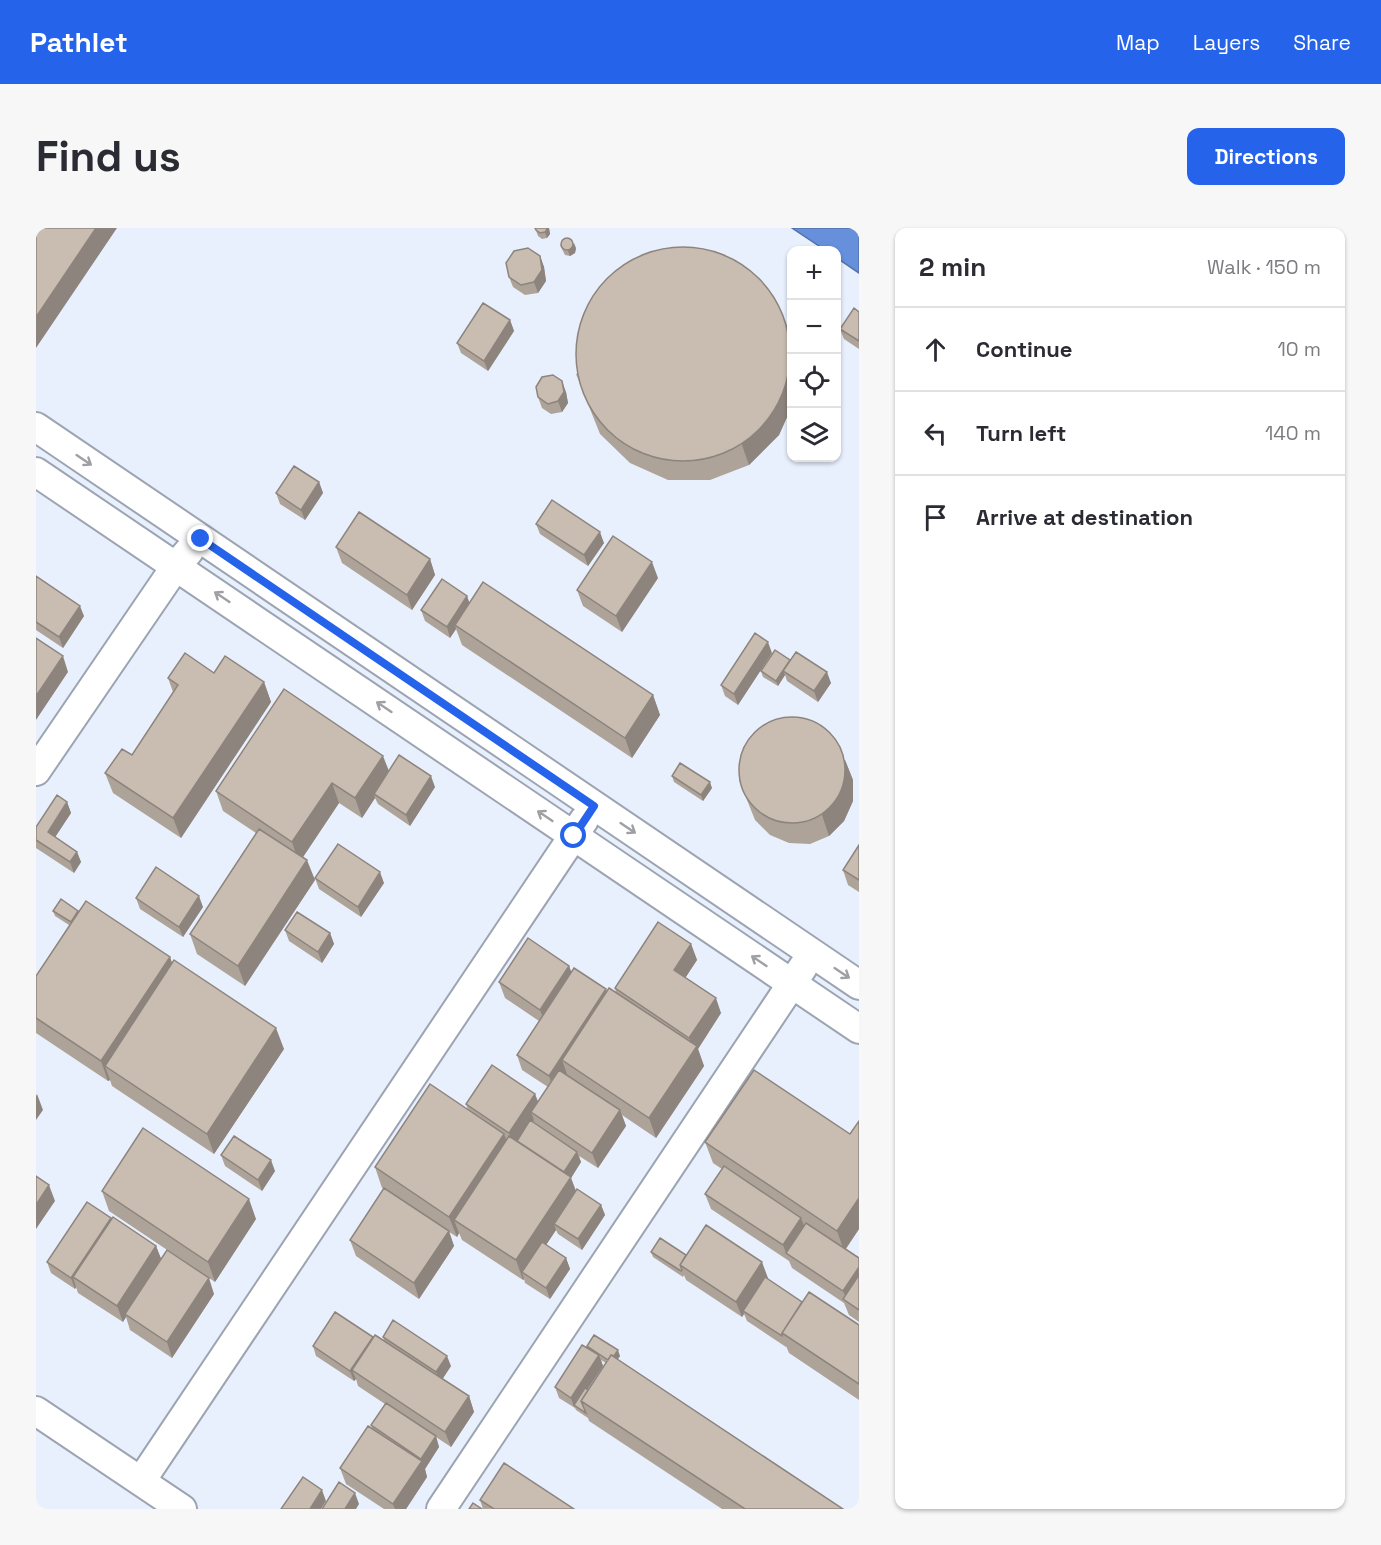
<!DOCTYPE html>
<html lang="en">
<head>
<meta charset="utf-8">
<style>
  :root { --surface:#fff; --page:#f7f7f7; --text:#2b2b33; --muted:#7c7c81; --line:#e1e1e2; --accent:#2563eb }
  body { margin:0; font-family:"Space Grotesk",sans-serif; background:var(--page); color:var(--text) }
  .controls { position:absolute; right:18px; top:18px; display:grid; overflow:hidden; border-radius:12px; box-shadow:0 2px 4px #0004 }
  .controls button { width:54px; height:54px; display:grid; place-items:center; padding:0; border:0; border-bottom:2px solid var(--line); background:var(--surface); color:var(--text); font:30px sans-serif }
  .stop { position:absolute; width:18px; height:18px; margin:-14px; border:4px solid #2563eb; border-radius:50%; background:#fff }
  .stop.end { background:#2563eb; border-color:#fff; box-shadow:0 2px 6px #0008 }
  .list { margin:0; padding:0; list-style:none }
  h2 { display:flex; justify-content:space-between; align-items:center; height:78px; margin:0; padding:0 24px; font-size:26px }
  h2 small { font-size:20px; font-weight:400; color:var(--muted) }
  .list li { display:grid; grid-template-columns:39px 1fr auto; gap:18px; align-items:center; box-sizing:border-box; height:84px; padding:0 24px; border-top:2px solid var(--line) }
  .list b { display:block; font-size:22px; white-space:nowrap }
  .list em { font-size:20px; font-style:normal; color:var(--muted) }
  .icon { flex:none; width:33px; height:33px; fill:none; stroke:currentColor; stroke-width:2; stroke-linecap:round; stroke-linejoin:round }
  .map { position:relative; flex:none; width:823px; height:1281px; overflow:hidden; border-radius:12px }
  header { display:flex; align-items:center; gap:36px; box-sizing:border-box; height:84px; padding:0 30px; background:var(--accent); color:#fff }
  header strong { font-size:28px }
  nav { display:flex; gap:33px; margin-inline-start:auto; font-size:21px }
  .intro { display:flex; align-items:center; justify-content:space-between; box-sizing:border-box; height:144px; padding:0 36px }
  h1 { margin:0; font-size:42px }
  .button { padding:15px 27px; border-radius:12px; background:var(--accent); color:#fff; font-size:21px; font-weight:700 }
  main { display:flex; gap:36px; padding:0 36px }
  aside { flex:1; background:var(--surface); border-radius:12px; box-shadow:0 2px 4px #0004 }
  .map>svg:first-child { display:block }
  .water { fill:#6690dc; stroke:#5472a9; stroke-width:1.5 }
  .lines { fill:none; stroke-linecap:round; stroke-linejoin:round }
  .minor-casing { stroke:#9da4b1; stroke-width:32 }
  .minor { stroke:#fff; stroke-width:28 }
  .wall { fill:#ada399; fill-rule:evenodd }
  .shaded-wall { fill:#8d847d }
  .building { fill:#c9bdb2; stroke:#8d847d; stroke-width:1.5 }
  .oneway { stroke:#9fa0a3 }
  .route { stroke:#2563eb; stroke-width:8 }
</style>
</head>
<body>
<header>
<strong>Pathlet</strong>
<nav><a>Map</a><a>Layers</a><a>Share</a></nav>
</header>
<div class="intro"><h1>Find us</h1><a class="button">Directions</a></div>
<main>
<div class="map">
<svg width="823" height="1281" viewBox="0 0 823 1281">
  <rect width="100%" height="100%" fill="#e8f0fe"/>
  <!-- water -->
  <path class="water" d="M756,0H823V45L801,30L800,22H789Z"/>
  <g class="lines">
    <!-- minor casing -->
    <g class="minor-casing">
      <path id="minor" d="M0,199L823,757
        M0,244L823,801
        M0,543L140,338L153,323
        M0,1183L146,1281
        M105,1253L548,592
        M405,1281L767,739"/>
    </g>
    <!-- minor -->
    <use href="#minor" class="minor"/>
  </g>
  <!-- wall -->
  <path class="wall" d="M499,0H513L514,6L511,10L506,11L502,8Z
    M524,17L540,20L539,25L534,28L529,27Z
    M504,28L508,39L510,53L502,65L489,67L477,59L473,49Z
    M737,67L756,114V178L743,207L713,237L674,252H632L594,235L564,206L540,146Z
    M823,84V121L808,111L804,101Z
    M474,92L478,103L452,143L425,125L421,115Z
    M530,164L532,175L526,184L515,186L506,180L502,169Z
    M283,254L287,265L269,292L244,276L240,265Z
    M500,296L568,315L552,338L504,306Z
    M300,319L394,331L399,347L376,382L306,335Z
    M0,348L48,388L27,420L0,402Z
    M622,350L586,404L547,378L541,362Z
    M431,368L433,375L617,467L624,487L596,530L426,417L420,401L414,410L389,393L385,382Z
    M736,425L702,477L689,468L685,457Z
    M754,432L795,455L782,474L751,453L749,447L742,458L727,449L725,443Z
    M178,445L228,454L235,474L145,610L77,565L69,545L96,527L137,464L132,450Z
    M809,532L817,552V573L808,593L793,608L774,616L753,615L734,607L719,592L703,552Z
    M353,543L399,559L374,598L342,576L339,570L326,590L303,575L267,629L279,652L209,758L161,726L154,706L220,605L187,583L180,563Z
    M636,548L676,560L667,573L638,554Z
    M31,574L35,585L19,609L41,624L45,634L38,645L0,620V599Z
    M823,617V664L812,657L807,642Z
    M279,650L348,655L325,689L283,661Z
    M100,670L167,679L147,709L104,681Z
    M17,683H42L134,729L136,736L248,821L178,926L76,858L74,852L72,853L0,805V748L33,697L19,688Z
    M249,702L294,705L298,716L286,735L253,713Z
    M655,716L661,732L649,750L685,785L662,821L668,838L620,910L586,887L590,898L562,940L543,928L545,934L535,950L540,963L565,977L569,987L546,1022L522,1006L520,1002L510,1017L530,1030L534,1041L514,1071L489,1055L488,1051L487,1052L426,1012L423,1005L421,1009L413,1004L418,1018L383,1071L320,1028L314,1012L348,961L346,960L339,939L432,882L430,876L499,866L502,874L512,859L486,842L481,827L503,793L469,770L463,754L533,738L535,744L571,764L580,765L579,760Z
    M823,893V1001L810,1021L823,1030V1094L813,1087L808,1075L756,1040L753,1033L675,981L669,966L686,941L677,935L669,914L814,906Z
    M185,927L239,943L226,963L189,938Z
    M66,963L220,991L179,1054L73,983Z
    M75,990L120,1018L125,1031L178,1066L136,1130L94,1102L90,1089L87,1094L42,1065L40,1059L39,1061L15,1045L11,1034Z
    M615,1024L650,1027L732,1050L731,1051L766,1074L823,1097V1172L753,1125L750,1118V1119L711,1093L708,1086L706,1089L650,1052L648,1047L647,1049L617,1029Z
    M337,1109V1110L348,1112L347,1109L415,1138L406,1151L433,1168L438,1184L415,1219L400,1209L403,1219L389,1241L391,1249L370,1281H348L310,1256L304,1240L336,1200L335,1197L349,1176L322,1158L320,1151L318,1153L280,1128L277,1118Z
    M551,1120L584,1128L582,1131L807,1281H686L553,1193L552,1190L540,1182L539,1180L523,1170L519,1159ZM565,1132L570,1135L552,1162V1161L567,1138Z
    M444,1272L538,1281H447Z"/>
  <!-- shaded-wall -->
  <path class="shaded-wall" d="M60,0H81L0,120V89Z
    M512,0H513L514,6L511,10L509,4Z
    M538,15L540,20L539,25L534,28L532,23Z
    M504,28L508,39L510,53L502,65L498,54Z
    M474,92L478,103L452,143L448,133Z
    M753,106L756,114V178L743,207L713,237L706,217Z
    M526,153L530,164L532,175L526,184L522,173Z
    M283,254L287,265L269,292L265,282Z
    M564,304L568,315L552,338L548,327Z
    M394,331L399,347L376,382L371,367Z
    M616,334L622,350L586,404L580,388Z
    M431,368L435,379L419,397L420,401L414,410L411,399Z
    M44,378L48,388L27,420L23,409Z
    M732,414L736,425L702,477L698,466Z
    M27,428L32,444L0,492V468Z
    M754,432L747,443L749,447L742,458L740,453Z
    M791,444L795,455L782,474L778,463Z
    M228,454L235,474L145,610L137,590Z
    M617,467L624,487L596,530L589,510Z
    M347,528L355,548L338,566L339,570L326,590L319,570Z
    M809,532L817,552V573L808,593L793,608L786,587Z
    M395,548L399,559L374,598L370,587Z
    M674,554L676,560L667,573L665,567Z
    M296,555L303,575L263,635L256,614Z
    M31,574L35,585L16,614L12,604Z
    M41,624L45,634L38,645L34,634Z
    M271,632L279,652L209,758L202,738Z
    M344,644L348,655L325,689L322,679Z
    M163,668L167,679L147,709L143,699Z
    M294,705L298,716L286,735L282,724Z
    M655,716L661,732L644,758L638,742Z
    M134,729L141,749L69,838L74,852L72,853L65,833Z
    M533,738L539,753L510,797L504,782Z
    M570,761L576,777L526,832L531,846L519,864L513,848Z
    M680,770L685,785L662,821L668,838L620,910L613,890L658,823L653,810Z
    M240,800L248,821L178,926L171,906Z
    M1,866L7,882L0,892V868Z
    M499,866L505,882L495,884L498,892L479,920L473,905Z
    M584,882L590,898L562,940L556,925Z
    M468,906L476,926L418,992L423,1005L421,1009L413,989Z
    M541,924L545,934L535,950L542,969L518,996L520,1002L490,1047L486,1044L488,1051L487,1052L480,1032L527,945Z
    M235,932L239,943L226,963L222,952Z
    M13,957L19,973L0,1001V977Z
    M823,970V1001L808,1023L801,1003Z
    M213,971L220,991L179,1054L172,1034Z
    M565,977L569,987L546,1022L542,1011Z
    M765,990L771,1005L750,1025L753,1033L747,1017Z
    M79,1001L37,1049L40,1059L39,1061L35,1050Z
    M413,1003L418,1018L383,1071L378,1055Z
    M120,1018L126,1033L89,1086L90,1089L87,1094L81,1078Z
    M530,1030L534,1041L514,1071L510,1060Z
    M726,1034L732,1050L709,1084L707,1083L708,1086L706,1089L700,1074Z
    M823,1039V1064L812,1074L807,1063Z
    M173,1050L178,1066L136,1130L131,1114Z
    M337,1109L340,1120L316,1142L320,1151L318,1153L314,1143Z
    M582,1122L584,1128L576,1139L574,1134Z
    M563,1127L567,1138L540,1178L538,1177L539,1181L535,1170Z
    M411,1128L415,1138L404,1155L400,1144Z
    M433,1168L438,1184L415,1219L409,1204Z
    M400,1208L403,1219L389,1241L391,1249L370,1281H359L357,1276L386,1233L385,1231Z
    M286,1262L290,1273L285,1281H274Z
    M319,1265L323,1276L320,1281H309Z"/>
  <!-- building -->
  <path class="building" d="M0,0H60L0,89Z
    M499,0H512L509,4L504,5L500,2Z
    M525 16a6 6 0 1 1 12 0a6 6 0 1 1-12 0Z
    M540 126a107 107 0 1 1 214 0a107 107 0 1 1-214 0Z
    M492,20L504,28L506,42L498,54L485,57L473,49L470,35L478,23Z
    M447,75L474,92L448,133L421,115Z
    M818,80L823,84V113L804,101Z
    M517,147L526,153L528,164L522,173L512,176L502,169L500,159L506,149Z
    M258,238L283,254L265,282L240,265Z
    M516,272L564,304L548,327L500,296Z
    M323,284L394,331L371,367L300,319Z
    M577,308L616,334L580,388L541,362Z
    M0,348L44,378L23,409L0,394Z
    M406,351L431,368L411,399L385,382Z
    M447,354L617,467L589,510L419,397Z
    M719,405L732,414L698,466L685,457Z
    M0,410L27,428L0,468Z
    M739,422L754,432L740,453L725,443Z
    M760,424L791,444L778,463L747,443Z
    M149,425L178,445L189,428L228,454L137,590L69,545L86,521L96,527L142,457L132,450Z
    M248,461L347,528L319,570L296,555L256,614L180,563Z
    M703 542a53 53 0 1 1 106 0a53 53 0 1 1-106 0Z
    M363,527L395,548L370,587L338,566Z
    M644,535L674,554L665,567L636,548Z
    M21,567L31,574L12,604L41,624L34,634L0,612V599Z
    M223,601L271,632L202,738L154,706Z
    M302,616L344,644L322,679L279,650Z
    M823,617V652L807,642Z
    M120,639L163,668L143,699L100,670Z
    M25,671L42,683L35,694L17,683Z
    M50,673L134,729L65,833L0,790V748Z
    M261,684L294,705L282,724L249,702Z
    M622,694L655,716L638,742L680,770L653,810L579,760Z
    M492,710L533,738L504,782L463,754Z
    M138,732L240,800L171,906L69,838Z
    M538,740L570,761L513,848L481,827Z
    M573,760L661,818L613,890L526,832Z
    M456,837L499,866L473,905L430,876Z
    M523,842L584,882L556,925L495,884Z
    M718,842L814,906L823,893V970L801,1003L669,914Z
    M394,856L468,906L413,989L339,939Z
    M494,892L541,924L528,944L481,913Z
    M107,900L213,971L172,1034L66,963Z
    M198,908L235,932L222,952L185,927Z
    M473,908L535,949L480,1032L418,992Z
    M688,938L765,990L747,1017L669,966Z
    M0,948L13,957L0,977Z
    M348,960L413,1003L378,1055L314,1012Z
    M541,961L565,977L542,1011L518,996Z
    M51,974L75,990L35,1050L11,1034Z
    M77,989L120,1018L81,1078L37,1049Z
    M770,995L823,1030V1039L807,1063L750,1025Z
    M670,997L726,1034L700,1074L644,1037Z
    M624,1010L650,1027L644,1037L646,1042L645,1043L615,1024Z
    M506,1014L530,1030L510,1060L486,1044Z
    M131,1022L173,1050L131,1114L89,1086Z
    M823,1047V1082L807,1071Z
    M729,1049L766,1074L746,1105V1108L707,1083Z
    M773,1064L823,1097V1156L746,1105Z
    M299,1084L337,1109L314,1143L277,1118Z
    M357,1092L411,1128L400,1144L347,1109Z
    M339,1107L433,1168L409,1204L316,1142Z
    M558,1107L582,1122L578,1128L575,1127L572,1132L551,1118Z
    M546,1117L563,1127L535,1170L519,1159Z
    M575,1127L807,1281H709L545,1173Z
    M549,1160L552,1162L545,1173L550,1185L538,1177Z
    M350,1175L400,1208L385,1231L335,1197Z
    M332,1198L386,1233L357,1276L304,1240Z
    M468,1235L538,1281H458L444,1272Z
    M267,1249L286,1262L274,1281H245Z
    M303,1254L319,1265L309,1281H286Z
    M437,1275L446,1281H433Z"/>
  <!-- one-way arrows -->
  <defs><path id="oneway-shaft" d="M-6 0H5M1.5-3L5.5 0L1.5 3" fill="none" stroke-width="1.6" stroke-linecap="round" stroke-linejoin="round" transform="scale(1.5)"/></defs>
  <g class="oneway">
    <use href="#oneway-shaft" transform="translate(48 232) rotate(34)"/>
    <use href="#oneway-shaft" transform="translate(186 369) rotate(-146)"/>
    <use href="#oneway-shaft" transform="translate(348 479) rotate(-146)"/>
    <use href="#oneway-shaft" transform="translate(509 588) rotate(-146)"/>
    <use href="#oneway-shaft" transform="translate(592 600) rotate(34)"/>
    <use href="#oneway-shaft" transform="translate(723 733) rotate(-146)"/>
    <use href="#oneway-shaft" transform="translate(806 745) rotate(34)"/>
  </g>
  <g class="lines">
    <!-- route -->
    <path class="route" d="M165,311L558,578L538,608"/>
  </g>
</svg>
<div class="controls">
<button>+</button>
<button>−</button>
<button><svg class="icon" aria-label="locate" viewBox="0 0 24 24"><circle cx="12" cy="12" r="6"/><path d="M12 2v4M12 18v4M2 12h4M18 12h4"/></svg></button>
<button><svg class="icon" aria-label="layers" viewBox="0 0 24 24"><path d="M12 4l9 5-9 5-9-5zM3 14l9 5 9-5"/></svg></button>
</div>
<div class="stop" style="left:538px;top:608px"></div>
<div class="stop end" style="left:165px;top:311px"></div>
</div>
<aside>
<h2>2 min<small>Walk · 150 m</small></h2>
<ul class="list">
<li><svg class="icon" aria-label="ahead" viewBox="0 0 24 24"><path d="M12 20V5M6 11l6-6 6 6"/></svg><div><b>Continue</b></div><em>10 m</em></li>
<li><svg class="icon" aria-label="left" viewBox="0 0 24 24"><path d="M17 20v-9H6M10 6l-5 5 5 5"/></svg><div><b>Turn left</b></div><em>140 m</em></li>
<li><svg class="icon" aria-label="arrive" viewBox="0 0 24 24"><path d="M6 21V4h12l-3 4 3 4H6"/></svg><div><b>Arrive at destination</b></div></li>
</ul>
</aside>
</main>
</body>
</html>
